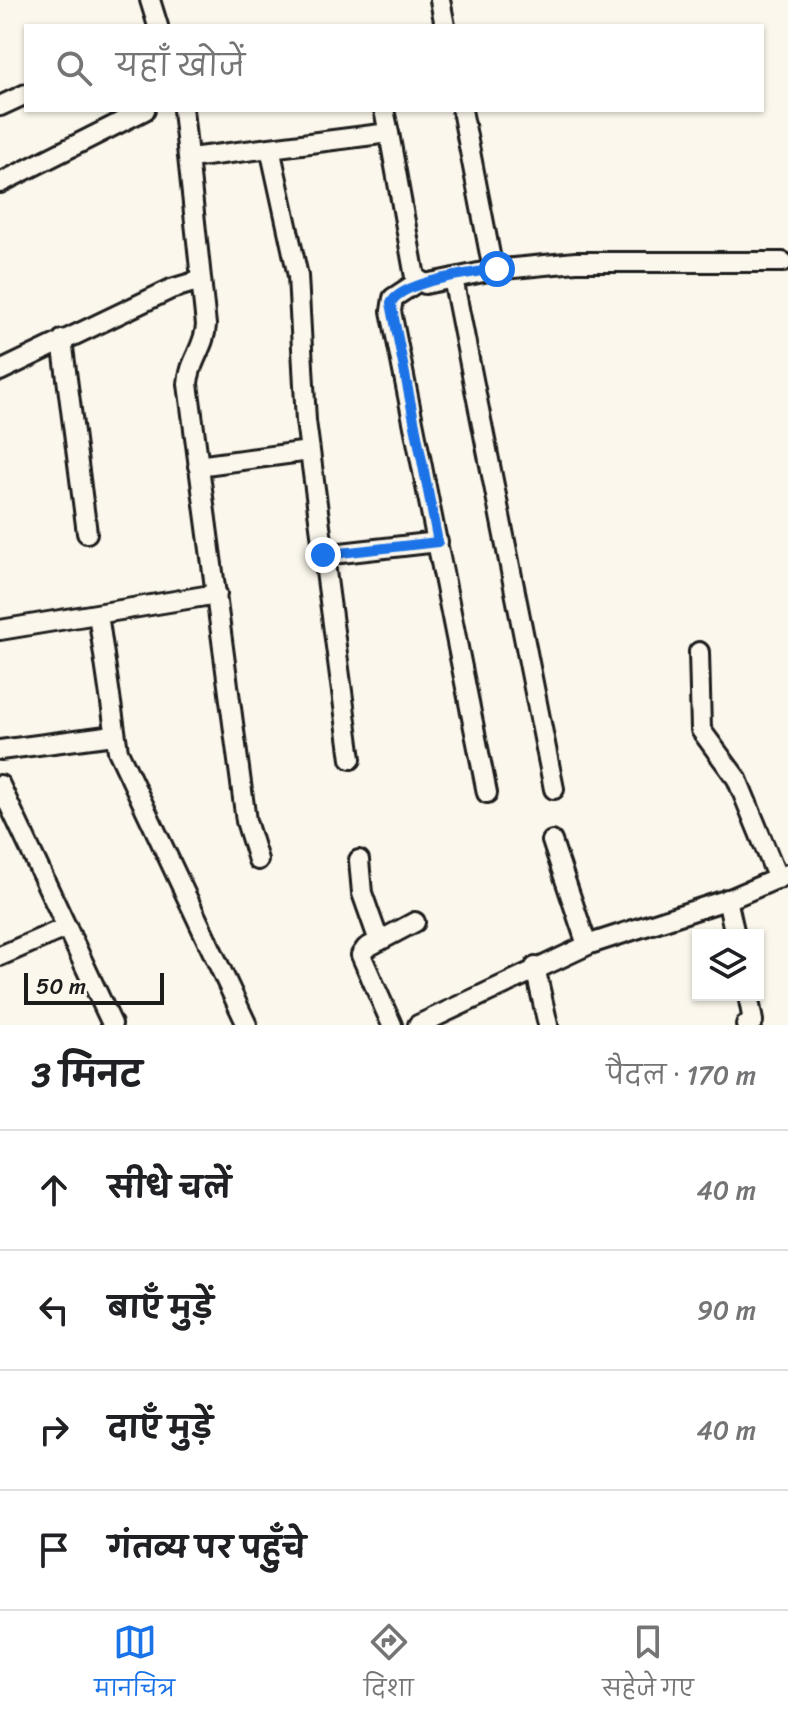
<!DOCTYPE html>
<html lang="hi">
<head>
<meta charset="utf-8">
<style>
  :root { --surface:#fff; --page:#f2f2f2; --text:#202124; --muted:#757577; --line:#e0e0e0; --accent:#1a73e8 }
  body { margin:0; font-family:Sriracha,"Playpen Sans Deva",sans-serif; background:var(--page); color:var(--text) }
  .controls { position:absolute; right:24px; bottom:24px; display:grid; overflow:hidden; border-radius:0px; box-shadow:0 2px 6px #0004 }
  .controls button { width:72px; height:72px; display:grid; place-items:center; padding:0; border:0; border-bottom:2px solid var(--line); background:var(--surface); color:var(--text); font:40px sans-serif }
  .scale { position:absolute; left:24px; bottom:20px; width:140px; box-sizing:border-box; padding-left:8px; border:4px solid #1c1c1c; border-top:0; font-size:22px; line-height:28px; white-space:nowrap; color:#1c1c1c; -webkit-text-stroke:6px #fbf7ec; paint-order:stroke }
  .stop { position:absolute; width:24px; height:24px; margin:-18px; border:6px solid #1a73e8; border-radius:50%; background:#fff }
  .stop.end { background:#1a73e8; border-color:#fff; box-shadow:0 2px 8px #0008 }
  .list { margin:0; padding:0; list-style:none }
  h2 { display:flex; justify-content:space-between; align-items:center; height:104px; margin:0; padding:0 32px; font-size:34px }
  h2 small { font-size:26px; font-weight:400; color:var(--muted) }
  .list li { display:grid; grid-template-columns:52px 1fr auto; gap:24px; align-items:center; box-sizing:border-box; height:120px; padding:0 32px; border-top:2px solid var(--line) }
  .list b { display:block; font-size:30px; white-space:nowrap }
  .list em { font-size:26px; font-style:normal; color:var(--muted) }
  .icon { flex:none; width:44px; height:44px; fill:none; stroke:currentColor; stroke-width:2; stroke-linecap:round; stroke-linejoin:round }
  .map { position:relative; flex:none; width:788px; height:1025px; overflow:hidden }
  .search { position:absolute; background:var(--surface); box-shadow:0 2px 6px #0004; left:24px; right:24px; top:24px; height:88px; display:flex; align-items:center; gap:20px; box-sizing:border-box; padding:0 28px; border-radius:0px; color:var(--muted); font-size:30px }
  .sheet { height:584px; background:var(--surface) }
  nav { display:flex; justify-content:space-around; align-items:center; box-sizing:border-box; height:112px; border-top:2px solid var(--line); background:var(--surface); font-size:22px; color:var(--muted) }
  nav a { display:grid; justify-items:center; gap:4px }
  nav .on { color:var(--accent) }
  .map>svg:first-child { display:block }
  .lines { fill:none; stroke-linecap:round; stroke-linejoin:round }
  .minor-casing { stroke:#1c1c1c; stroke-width:24 }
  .minor { stroke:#fbf7ec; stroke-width:18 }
  .route { stroke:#1a73e8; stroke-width:10 }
</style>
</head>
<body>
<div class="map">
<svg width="788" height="1025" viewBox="0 0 788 1025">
  <rect width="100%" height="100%" fill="#fbf7ec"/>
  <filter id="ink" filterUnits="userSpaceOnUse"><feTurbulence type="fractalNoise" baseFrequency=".0125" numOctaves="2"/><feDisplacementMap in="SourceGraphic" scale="16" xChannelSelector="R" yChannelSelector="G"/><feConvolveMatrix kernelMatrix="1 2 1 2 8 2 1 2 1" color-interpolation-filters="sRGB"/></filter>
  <g filter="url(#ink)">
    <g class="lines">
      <!-- minor casing -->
      <g class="minor-casing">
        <path id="minor" d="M150,0L158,26
          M440,0L445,26
          M0,106L26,94
          M183,110L206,325C205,347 189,362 188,384L246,821L258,860
          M384,110L389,133
          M462,110L493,270
          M270,148L298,276L306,421L351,759
          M190,158L389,133L415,277L425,284L493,270L576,262H783
          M0,183L145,110
          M453,278L554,789
          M419,281L393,298L391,311L487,793
          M62,340L87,533
          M0,371L171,289L201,280
          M198,466L309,451
          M323,555L438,542
          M98,614L118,751L247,1025
          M0,630L217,594
          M699,652L701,730L737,779L778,879
          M0,750L114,735
          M0,785L112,1024
          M552,841L587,945
          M359,860L362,893L379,941
          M727,899L735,935
          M0,956L67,927
          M535,967L548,1025
          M392,1025L361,955L366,948L415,922
          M418,1025L590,944L732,898L788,874
          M746,1025L753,1021L748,995"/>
      </g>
      <!-- minor -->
      <use href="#minor" class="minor"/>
    </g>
  </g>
  <g class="lines" filter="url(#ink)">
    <!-- route -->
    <path class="route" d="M323,555L438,542L391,303C402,281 472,273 497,269"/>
  </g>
</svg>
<div class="controls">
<button><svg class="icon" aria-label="layers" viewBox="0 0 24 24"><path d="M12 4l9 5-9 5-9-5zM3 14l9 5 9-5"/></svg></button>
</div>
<div class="scale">50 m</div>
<div class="stop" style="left:497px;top:269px"></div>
<div class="stop end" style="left:323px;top:555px"></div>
<div class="search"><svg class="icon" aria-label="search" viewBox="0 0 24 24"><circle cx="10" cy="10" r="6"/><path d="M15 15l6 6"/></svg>यहाँ खोजें</div>
</div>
<section class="sheet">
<h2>3 मिनट<small>पैदल · 170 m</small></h2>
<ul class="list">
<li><svg class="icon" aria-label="ahead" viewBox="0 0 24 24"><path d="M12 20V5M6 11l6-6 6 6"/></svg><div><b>सीधे चलें</b></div><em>40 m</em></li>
<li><svg class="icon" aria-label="left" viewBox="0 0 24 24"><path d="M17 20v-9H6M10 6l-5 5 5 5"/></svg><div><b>बाएँ मुड़ें</b></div><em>90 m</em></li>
<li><svg class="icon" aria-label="right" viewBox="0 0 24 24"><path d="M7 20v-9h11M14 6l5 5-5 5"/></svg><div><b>दाएँ मुड़ें</b></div><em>40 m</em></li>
<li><svg class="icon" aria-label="arrive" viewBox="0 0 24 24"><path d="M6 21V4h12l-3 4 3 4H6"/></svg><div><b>गंतव्य पर पहुँचे</b></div></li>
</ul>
</section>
<nav>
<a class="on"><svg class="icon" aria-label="map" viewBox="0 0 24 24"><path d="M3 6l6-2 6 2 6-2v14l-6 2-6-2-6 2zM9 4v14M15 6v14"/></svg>मानचित्र</a>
<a><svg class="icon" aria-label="directions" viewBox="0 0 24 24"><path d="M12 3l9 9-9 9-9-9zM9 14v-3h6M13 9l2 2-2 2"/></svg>दिशा</a>
<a><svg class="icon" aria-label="saved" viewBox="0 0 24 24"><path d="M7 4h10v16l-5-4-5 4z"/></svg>सहेजे गए</a>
</nav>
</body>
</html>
